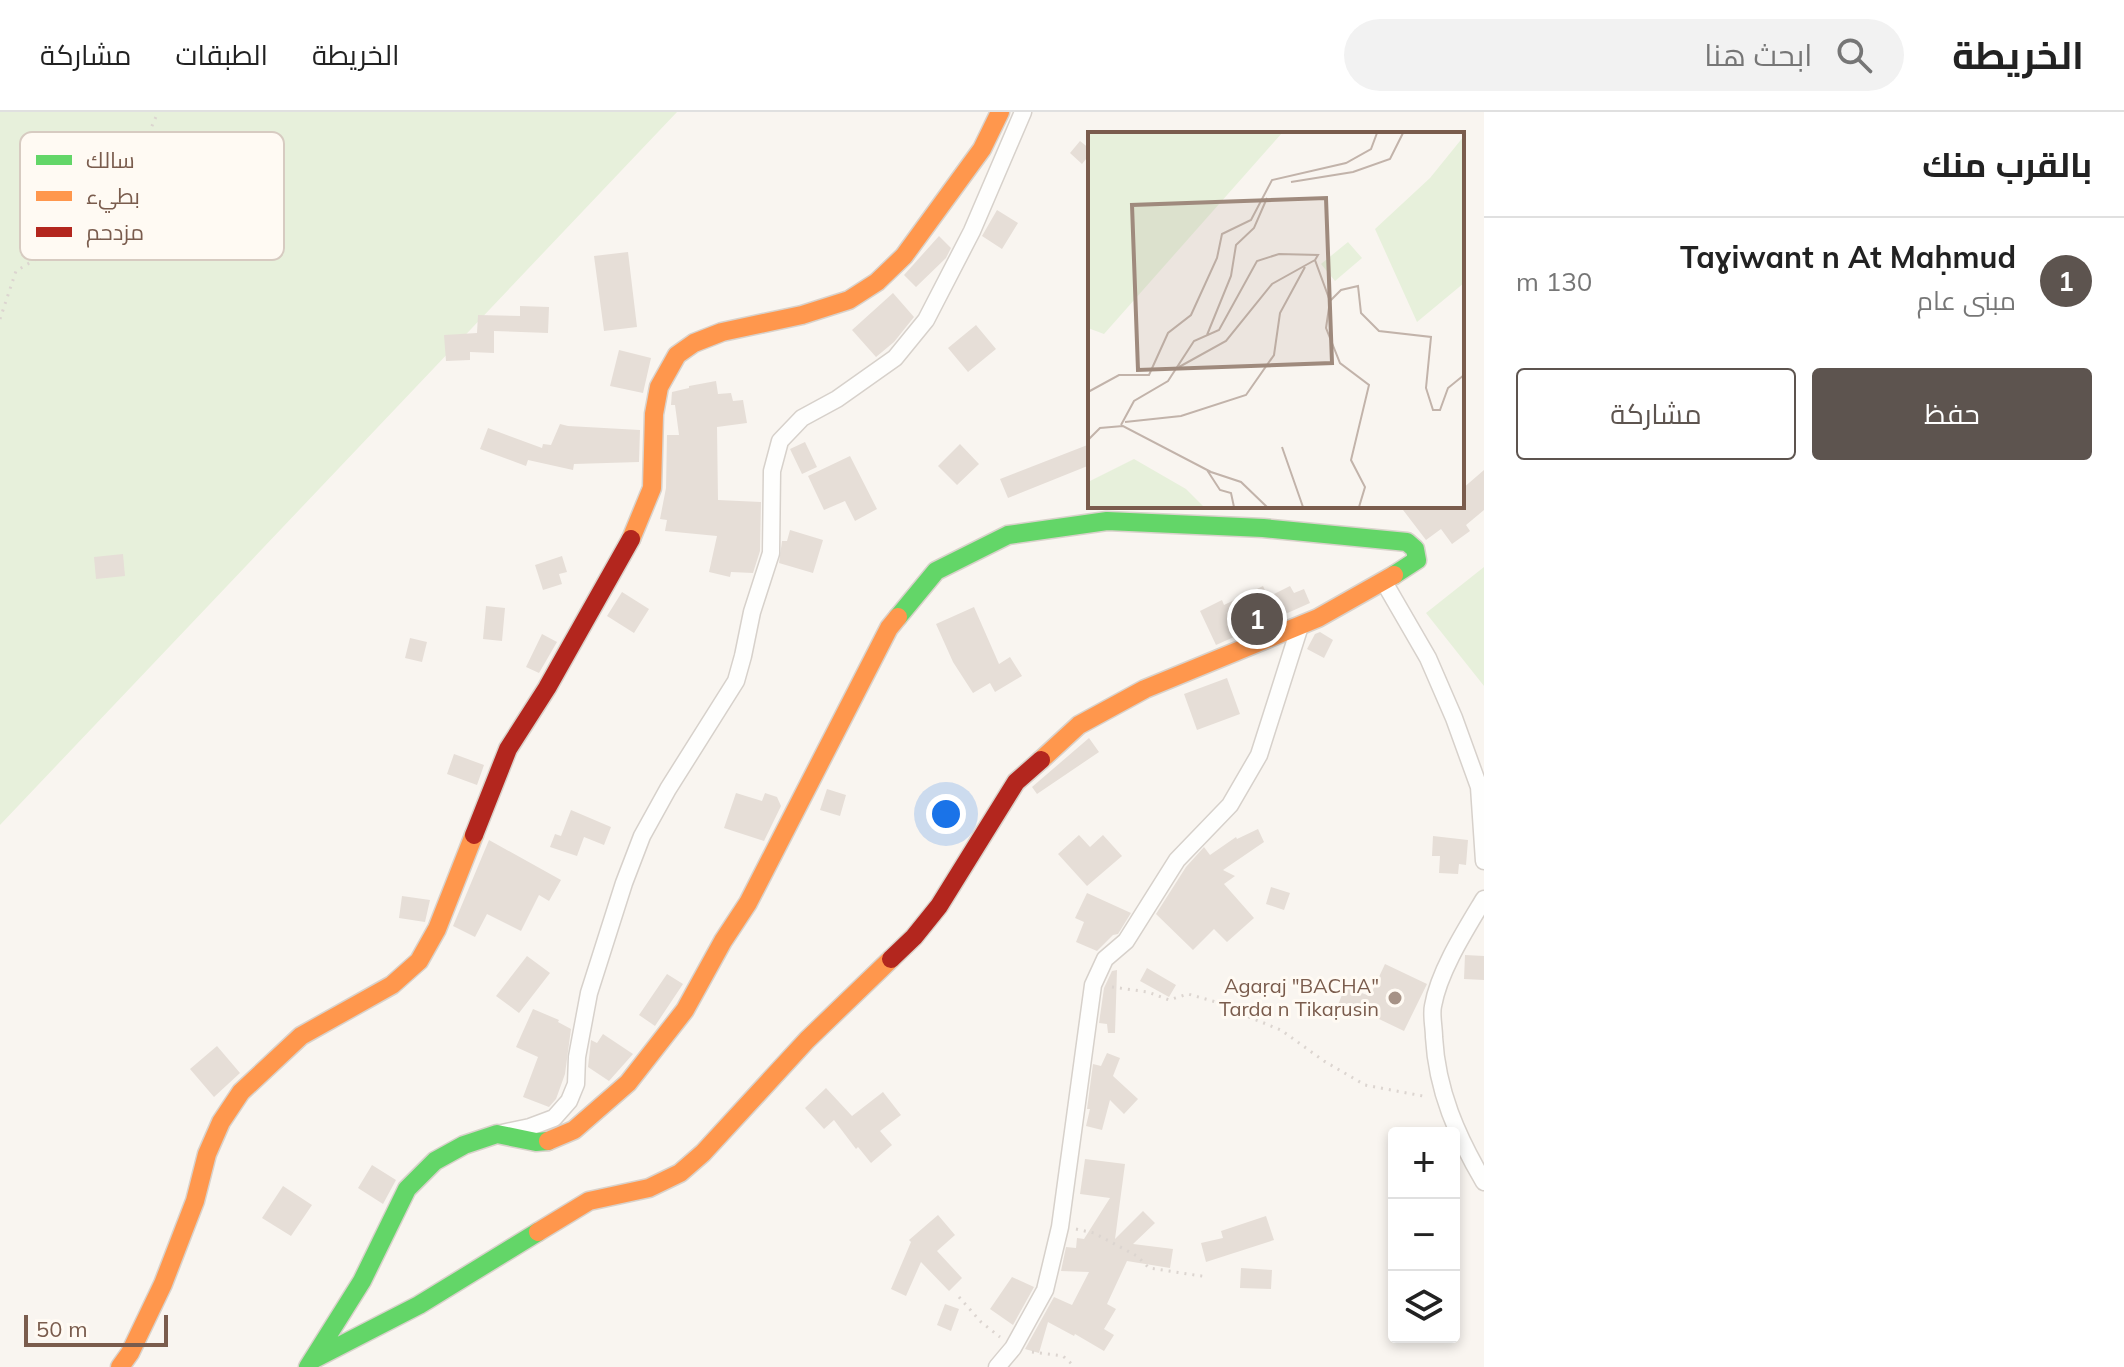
<!DOCTYPE html>
<html lang="ar">
<head>
<meta charset="utf-8">
<style>
  :root { --surface:#fff; --page:#f2f2f2; --text:#222; --muted:#767676; --line:#e0e0e0; --accent:#5d544f }
  body { margin:0; font-family:Mulish,Cairo,sans-serif; background:var(--page); color:var(--text); direction:rtl }
  .controls { position:absolute; right:24px; bottom:24px; display:grid; overflow:hidden; border-radius:8px; box-shadow:0 4px 12px #0003 }
  .controls button { width:72px; height:72px; display:grid; place-items:center; padding:0; border:0; border-bottom:2px solid var(--line); background:var(--surface); color:var(--text); font:40px sans-serif }
  .scale { position:absolute; left:24px; bottom:20px; width:144px; box-sizing:border-box; padding-left:8px; border:4px solid #7a5c4d; border-top:0; font-size:22px; line-height:28px; white-space:nowrap; color:#7a5c4d; -webkit-text-stroke:6px #fffaf3; paint-order:stroke }
  .you { position:absolute; left:946px; top:702px; width:28px; height:28px; margin:-20px; border:6px solid #fff; border-radius:50%; background:#1a73e8; box-shadow:0 0 0 12px #1a73e833 }
  .badge { display:grid; place-items:center; width:52px; height:52px; border-radius:50%; background:var(--accent); color:#fff; font-size:26px; font-weight:700 }
  .pin { position:absolute; translate:-50% -50%; border:4px solid #fff; box-shadow:0 2px 8px #0006 }
  .list { margin:0; padding:0; list-style:none }
  h2 { display:flex; justify-content:space-between; align-items:center; height:104px; margin:0; padding:0 32px; font-size:34px }
  h2 small { font-size:26px; font-weight:400; color:var(--muted) }
  .list li { display:grid; grid-template-columns:52px 1fr auto; gap:24px; align-items:center; box-sizing:border-box; height:128px; padding:0 32px; border-top:2px solid var(--line) }
  .list b { display:block; font-size:30px; white-space:nowrap }
  .list p { margin:0; font-size:26px; white-space:nowrap; color:var(--muted) }
  .list em { font-size:26px; font-style:normal; color:var(--muted) }
  .actions { display:flex; gap:16px; padding:24px 32px }
  .actions a { flex:1; padding:18px 0; border:2px solid var(--accent); border-radius:8px; text-align:center; font-size:28px; color:var(--accent) }
  .actions .main { background:var(--accent); color:#fff }
  .icon { flex:none; width:44px; height:44px; fill:none; stroke:currentColor; stroke-width:2; stroke-linecap:round; stroke-linejoin:round }
  .map { position:relative; flex:none; width:1484px; height:1255px; overflow:hidden; direction:ltr }
  header { display:flex; align-items:center; gap:48px; box-sizing:border-box; height:112px; padding:0 40px; background:var(--surface); border-bottom:2px solid var(--line) }
  header strong { font-size:38px }
  nav { display:flex; gap:44px; margin-inline-start:auto; font-size:28px }
  .search { width:560px; height:72px; background:var(--page); display:flex; align-items:center; gap:20px; box-sizing:border-box; padding:0 28px; border-radius:44px; color:var(--muted); font-size:30px }
  main { display:flex }
  aside { flex:1; background:var(--surface) }
  .map>svg:first-child { display:block }
  .green { fill:#e7f0db }
  .building { fill:#e6ded7 }
  .lines { fill:none; stroke-linecap:round; stroke-linejoin:round }
  .street-casing { stroke:#d7d1cb; stroke-width:19 }
  .fast-casing { stroke:#d9d2cb; stroke-width:21 }
  .slow-casing { stroke:#d9d2cb; stroke-width:21 }
  .jam-casing { stroke:#d9d2cb; stroke-width:21 }
  .path { stroke:#dcd5d0; stroke-width:3; stroke-dasharray:2 6; stroke-linecap:butt }
  .street { stroke:#fefefd; stroke-width:16 }
  .fast { stroke:#63d668; stroke-width:18 }
  .slow { stroke:#ff974d; stroke-width:18 }
  .jam { stroke:#b3261e; stroke-width:18 }
  .poi-dot { fill:#a69286; stroke:#fffaf3; stroke-width:3 }
  .labels { text-anchor:middle; stroke-width:6; stroke-linejoin:round; paint-order:stroke }
  .poi-label { font-size:20px; fill:#7a5c4d; stroke:#fffaf3; text-anchor:end }
  .inset-road { fill:none; stroke:#c2b3aa; stroke-width:2 }
  .view { fill:#9f8a7d; fill-opacity:0.15; stroke:#9f8a7d; stroke-width:4 }
  .inset-edge { fill:none; stroke:#7a5c4d; stroke-width:4 }
  .key { fill:#fffaf3; stroke:#d7cbc1; stroke-width:2 }
  .key-label { font-size:22px; fill:#7a5c4d }
</style>
</head>
<body>
<header>
<strong>الخريطة</strong>
<div class="search"><svg class="icon" aria-label="search" viewBox="0 0 24 24"><circle cx="10" cy="10" r="6"/><path d="M15 15l6 6"/></svg>ابحث هنا</div>
<nav><a>الخريطة</a><a>الطبقات</a><a>مشاركة</a></nav>
</header>
<main>
<aside>
<h2>بالقرب منك<small></small></h2>
<ul class="list">
<li><span class="badge">1</span><div><b>Taɣiwant n At Maḥmud</b><p>مبنى عام</p></div><em>130 m</em></li>
</ul>
<div class="actions"><a class="main">حفظ</a><a>مشاركة</a></div>
</aside>
<div class="map">
<svg width="1484" height="1255" viewBox="0 0 1484 1255">
  <rect width="100%" height="100%" fill="#f9f5f0"/>
  <!-- green -->
  <path class="green" d="M0,0H677L0,713Z
    M1484,455V574L1426,501Z"/>
  <!-- building -->
  <path class="building" d="M1080,29L1090,37V42L1082,52L1070,41Z
    M997,98L1018,111L1002,137L982,124Z
    M939,124L951,136L946,146L916,175L904,163Z
    M628,140L637,215L604,219L594,144Z
    M893,181L914,205L894,230L876,245L852,218Z
    M520,194L549,195L548,221L494,219V241L470,240V248L446,249L444,223L477,221L478,203L520,204Z
    M976,213L996,237L968,260L948,236Z
    M619,238L651,246L643,281L610,274Z
    M716,269L718,282L731,281L733,289L743,288L747,311L717,315L718,388L761,390L760,439L753,461L731,460L730,465L709,460L717,424L665,419L667,408L660,407L666,376L667,323H679L675,293H671L672,280L689,276V274Z
    M560,312L568,314L640,318L639,350L574,352L573,358L528,348L526,354L480,337L488,316L542,336L543,332L551,333Z
    M805,330L817,355L802,362L790,337Z
    M960,332L979,352L957,373L938,354Z
    M1090,332V353L1008,386L1000,367Z
    M850,344L877,397L855,409L845,389L824,398L808,364Z
    M1484,358V398L1466,413L1470,419L1452,432L1441,417L1426,428L1400,394H1462V377Z
    M790,418L823,428L813,461L779,451L782,429H787Z
    M123,442L125,464L96,467L94,445Z
    M562,444L567,460L559,462L562,472L543,478L535,453Z
    M1263,474L1268,485L1290,474L1294,481L1304,477L1310,491L1216,533L1200,499L1222,488L1224,493Z
    M622,480L649,497L634,521L607,504Z
    M486,494L505,496L502,529L483,527Z
    M974,495L999,552L1010,545L1022,564L995,580L990,571L973,581L953,550L936,512Z
    M1320,520L1333,528L1324,546L1307,537L1315,522Z
    M542,522L557,530L539,561L526,555Z
    M410,526L427,530L422,550L405,546Z
    M1227,566L1240,602L1197,618L1184,582Z
    M1089,626L1099,640L1037,682L1032,675Z
    M454,642L484,653L477,673L447,662Z
    M827,677L846,683L840,704L820,698Z
    M736,681L762,689L765,681L777,685L781,694L764,729L724,716Z
    M571,698L611,715L604,733L584,725L577,744L550,735L555,722L561,724Z
    M1258,717L1264,730L1223,758L1235,764L1224,772L1254,806L1227,830L1214,817L1193,838L1156,802L1186,755L1204,735L1210,743L1236,725L1237,727Z
    M1079,723L1090,735L1103,723L1122,744L1087,774L1058,742Z
    M1433,724L1468,728L1466,753L1459,752L1458,762L1439,761L1440,744H1432Z
    M489,728L561,768L549,789L539,783L521,819L487,802L475,825L453,814Z
    M1271,775L1290,781L1284,798L1266,792Z
    M1087,781L1131,801L1118,822L1113,823L1097,839L1076,830L1084,810L1075,806Z
    M402,784L430,788L425,810L399,806Z
    M1465,843L1484,844V868L1464,867Z
    M527,844L550,861L519,901L496,884Z
    M1385,852L1427,872L1404,919L1354,895L1353,898L1338,893L1345,875L1370,884Z
    M1147,856L1176,873L1169,885L1140,869Z
    M1117,858L1115,921H1108L1107,912L1099,911L1104,876L1112,859Z
    M667,862L683,872L655,914L639,903Z
    M533,897L559,908L558,910L571,917L565,962L556,987L549,995L523,985L538,945L516,935Z
    M603,922L633,942L609,969L588,955L591,928L597,931Z
    M217,934L240,961L214,985L190,957Z
    M1107,941L1120,946L1113,964L1138,987L1124,1002L1110,988L1102,1018L1086,1014L1090,997H1087L1093,952L1101,954Z
    M826,976L852,1004L883,980L901,1003L880,1019L892,1033L871,1051L858,1035L856,1037L834,1008L824,1017L805,996Z
    M1085,1047L1125,1052L1115,1127L1143,1099L1155,1111L1133,1132L1173,1137L1170,1156L1127,1149L1107,1192L1116,1197L1104,1217L1114,1223L1104,1239L1075,1222L1074,1224L1048,1210L1039,1241L1025,1237L1054,1185L1072,1193L1089,1160L1061,1159L1066,1135L1076,1136L1077,1126L1084,1127L1110,1086L1080,1082Z
    M372,1053L396,1068L383,1092L358,1076Z
    M283,1074L312,1093L291,1124L262,1106Z
    M938,1103L955,1123L937,1139L962,1166L949,1179L921,1150L906,1184L891,1177L911,1130L909,1128Z
    M1266,1104L1274,1128L1206,1150L1201,1131L1223,1126L1221,1119Z
    M1241,1156L1272,1158L1271,1177L1240,1176Z
    M1012,1165L1034,1175L1013,1213L990,1197Z
    M945,1192L959,1197L951,1219L937,1213Z"/>
  <g class="lines">
    <!-- street casing -->
    <g class="street-casing">
      <path id="street" d="M1384,470L1428,546L1454,606L1479,675L1484,749
        M1484,787C1466,817 1439,859 1433,894C1431,903 1434,915 1434,925C1437,979 1457,1024 1484,1070
        M502,1021L530,1015L554,1006L569,989L576,972L577,945L589,881L624,771L642,724L668,677L736,569L743,544L752,500L771,441L772,359L780,329L802,306L837,287L895,246L926,208L972,119L1023,0
        M997,1255L1013,1236L1045,1178L1060,1115L1093,873L1105,847L1126,829L1177,748L1230,693L1259,643L1300,514"/>
    </g>
    <!-- fast casing -->
    <g class="fast-casing">
      <path id="fast" d="M898,505L936,459L1008,423L1107,409L1263,416L1407,430L1415,437L1417,448L1394,463
        M316,1246L419,1193L538,1120
        M308,1255L362,1169L407,1077L435,1049L464,1033L497,1022L536,1030L548,1029"/>
    </g>
    <!-- slow casing -->
    <g class="slow-casing">
      <path id="slow" d="M631,427L652,376L654,302L659,275L677,243L694,231L722,220L802,203L849,188L877,170L904,144L982,37L1000,0
        M1041,648L1079,613L1145,577L1318,506L1394,463
        M548,1029L574,1018L628,971L685,898L723,829L748,791L889,516L898,505
        M538,1120L589,1089L649,1076L680,1061L703,1041L807,928L891,847
        M120,1255L130,1241L163,1172L195,1089L207,1042L221,1010L241,980L301,924L392,873L419,849L437,817L474,723"/>
    </g>
    <!-- jam casing -->
    <g class="jam-casing">
      <path id="jam" d="M474,723L508,637L547,576L631,427
        M891,847L914,825L939,794L1016,670L1041,648"/>
    </g>
    <!-- path -->
    <path class="path" d="M0,207L16,159L51,138L123,81L158,0
      M1112,875L1148,880L1169,888L1188,882L1237,896L1249,905L1281,918L1324,949L1365,973L1428,985
      M1076,1117L1094,1121L1137,1144L1149,1156L1208,1165
      M959,1185L981,1210L1000,1225
      M1032,1240L1063,1244L1075,1255"/>
    <!-- street -->
    <use href="#street" class="street"/>
    <!-- fast -->
    <use href="#fast" class="fast"/>
    <!-- slow -->
    <use href="#slow" class="slow"/>
    <!-- jam -->
    <use href="#jam" class="jam"/>
  </g>
  <!-- markers -->
  <circle class="poi-dot" cx="1395" cy="886" r="8"/>
  <g class="labels">
    <!-- poi labels -->
    <g class="poi-label">
      <text x="1379" y="881">Agaṛaj "BACHA"<tspan x="1379" dy="23">Tarda n Tikaṛusin</tspan></text>
    </g>
  </g>
  <!-- overview -->
  <g transform="translate(1088 20)">
    <rect width="376" height="376" fill="#f9f5f0"/>
    <path d="M0,1H194L16,202L0,196ZM376,4V151L329,190L287,97L342,46ZM260,110L274,126L247,149L233,132ZM46,327L98,357L116,375H0V350Z" fill="#e7f0db"/>
    <path class="inset-road" d="M203,50L265,40L302,27L315,1M242,169L253,158L270,154L273,181L291,199L343,205L338,256L345,278H352L360,256L376,243M119,203L143,144L148,113L166,96L179,66M91,235L138,209L184,152L227,128M0,260L31,243H61L80,201L103,183L129,126L134,102L163,88L184,48L258,31L283,17L289,1M37,290L93,284L158,263L186,223L192,181L217,135M33,293L46,269L80,249L106,209L131,198L169,129L191,122L230,123L227,128L242,169L238,196L252,231L281,253L263,328L277,355L271,375M0,308L12,296L35,294L123,340L153,350L179,375M194,315L215,375M119,338L132,358L143,361L146,375"/>
    <path class="view" d="M238,66L244,231L50,238L44,73Z"/>
    <rect width="376" height="376" class="inset-edge"/>
  </g>
  <!-- legend -->
  <rect x="20" y="20" width="264" height="128" rx="12" class="key"/>
  <rect x="36" y="43" width="36" height="10" fill="#63d668"/>
  <rect x="36" y="79" width="36" height="10" fill="#ff974d"/>
  <rect x="36" y="115" width="36" height="10" fill="#b3261e"/>
  <g class="key-label">
    <text x="86" y="56">سالك</text>
    <text x="86" y="92">بطيء</text>
    <text x="86" y="128">مزدحم</text>
  </g>
</svg>
<div class="controls">
<button>+</button>
<button>−</button>
<button><svg class="icon" aria-label="layers" viewBox="0 0 24 24"><path d="M12 4l9 5-9 5-9-5zM3 14l9 5 9-5"/></svg></button>
</div>
<div class="scale">50 m</div>
<div class="you"></div>
<div class="pin badge" style="left:1257px;top:507px">1</div>
</div>
</main>
</body>
</html>
